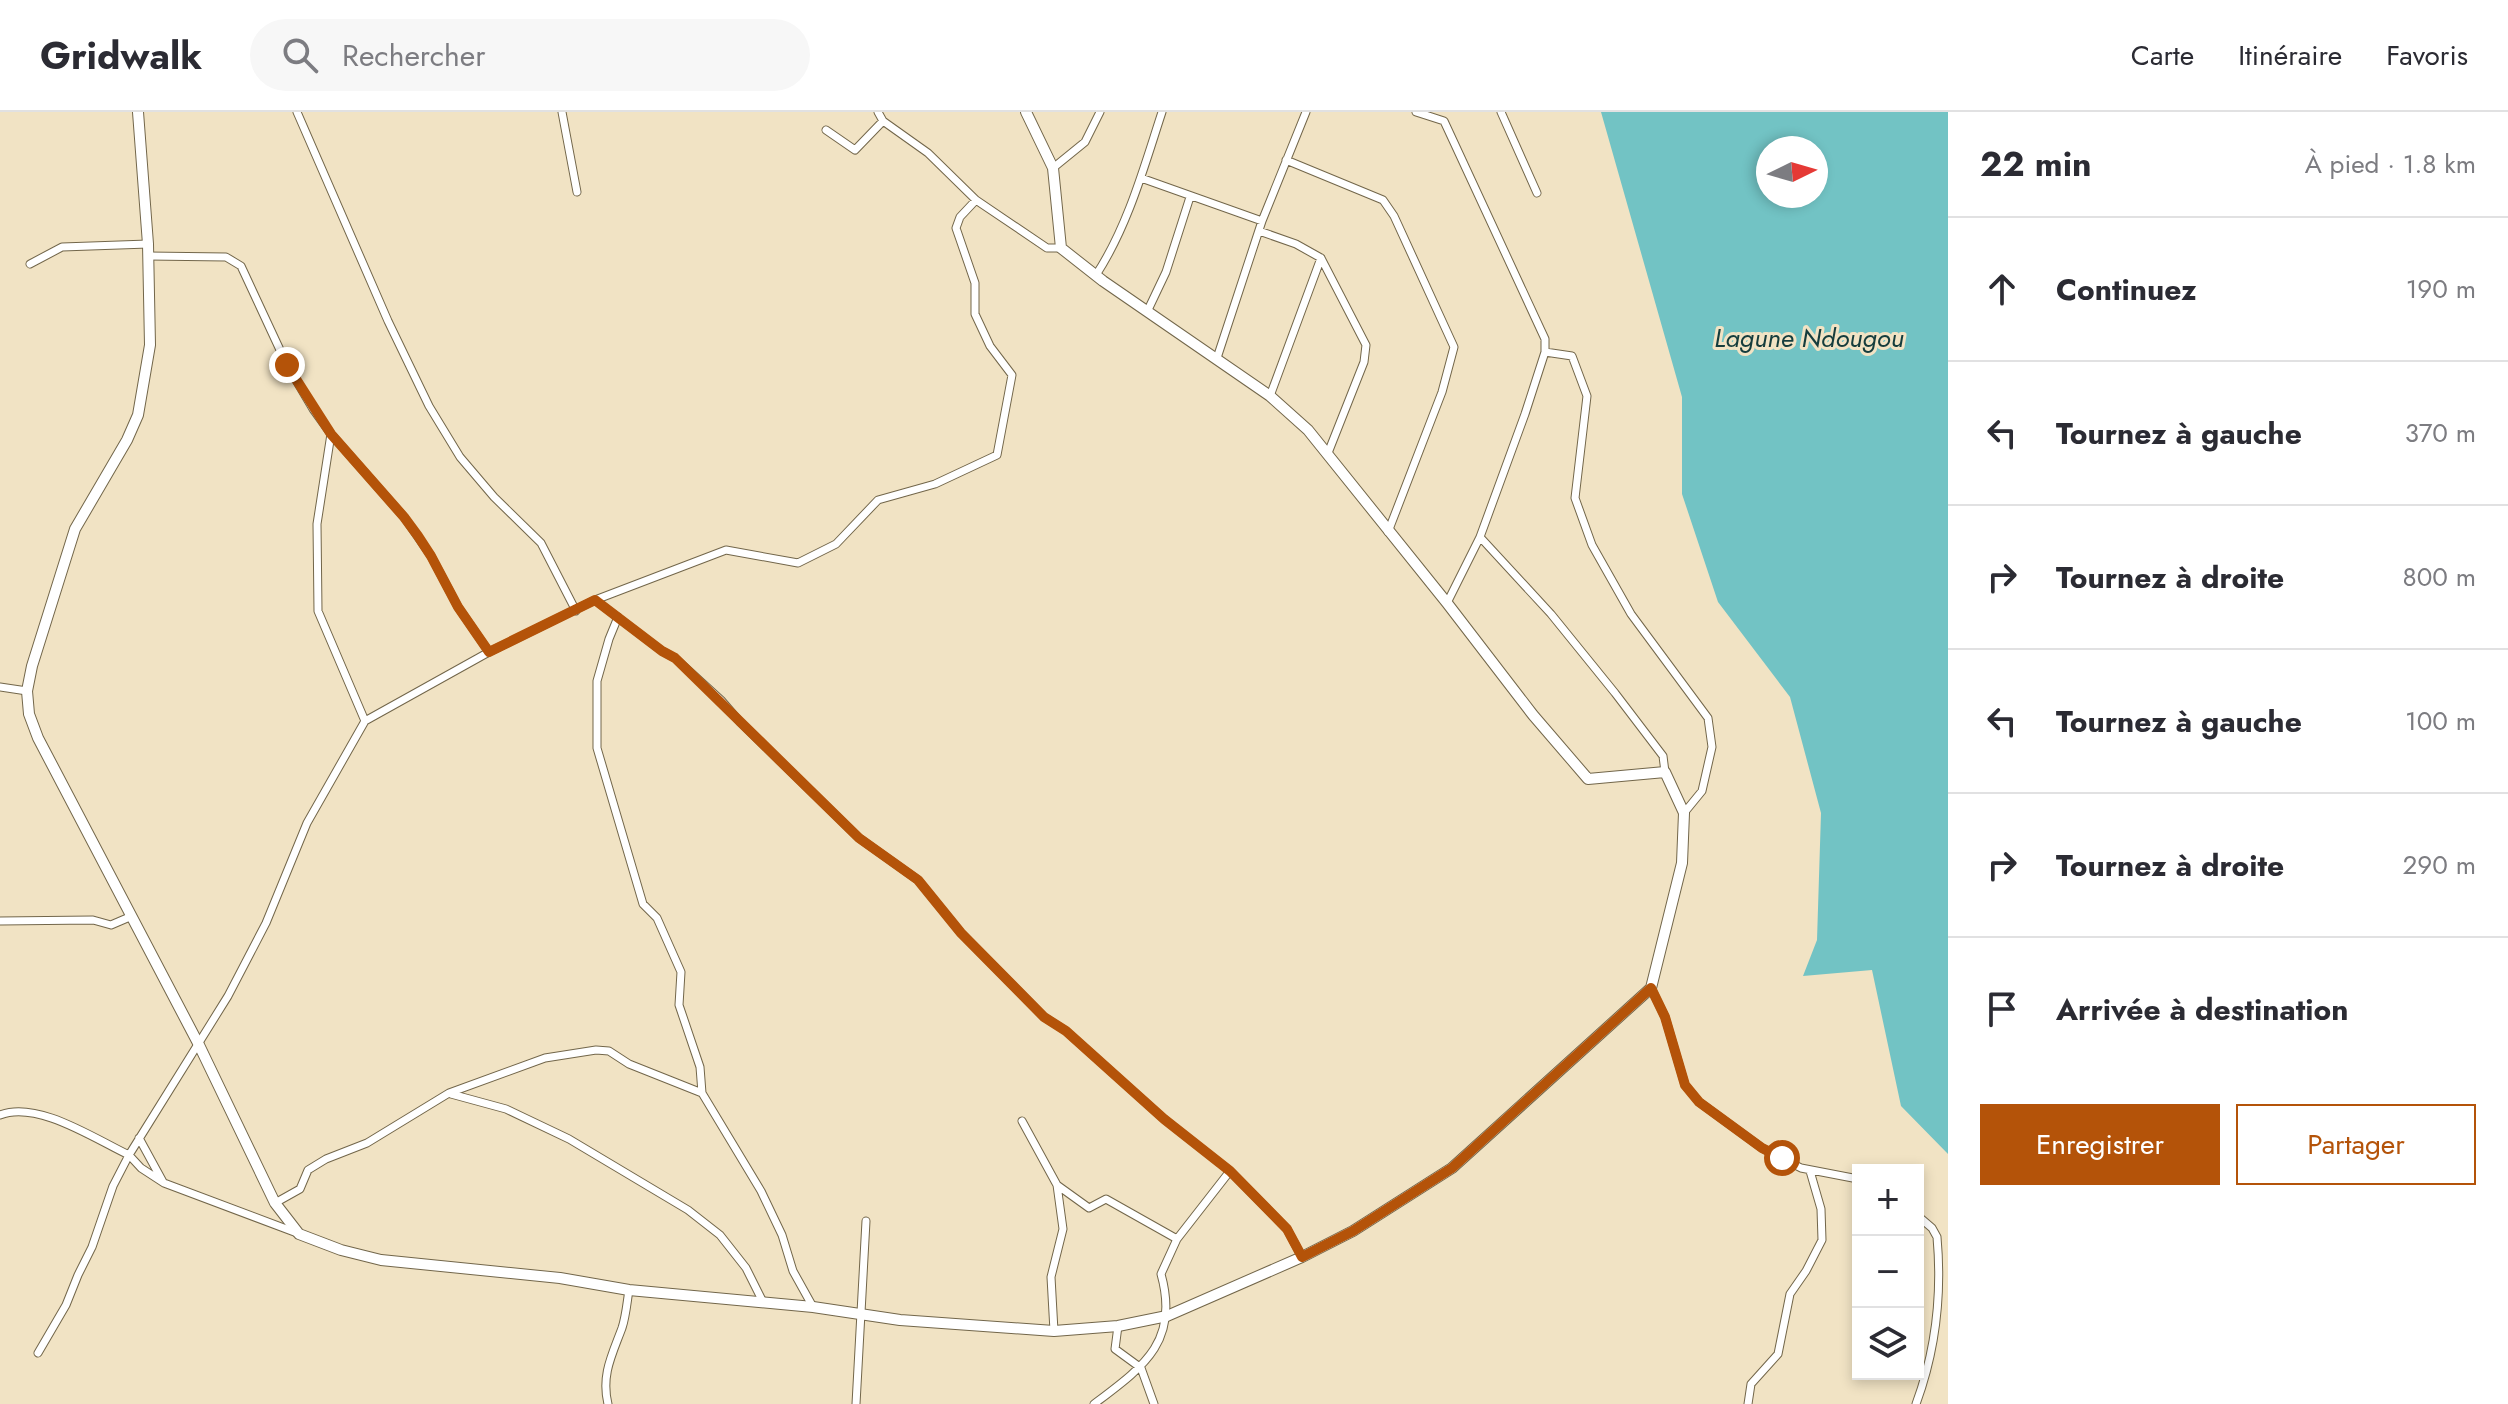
<!DOCTYPE html>
<html lang="fr">
<head>
<meta charset="utf-8">
<style>
  :root { --surface:#fff; --page:#f7f7f7; --text:#2b2b33; --muted:#7c7c81; --line:#e1e1e2; --accent:#b45309 }
  body { margin:0; font-family:Jost,sans-serif; background:var(--page); color:var(--text) }
  .controls { position:absolute; right:24px; bottom:24px; display:grid; overflow:hidden; border-radius:0px; box-shadow:0 4px 12px #0003 }
  .controls button { width:72px; height:72px; display:grid; place-items:center; padding:0; border:0; border-bottom:2px solid var(--line); background:var(--surface); color:var(--text); font:40px sans-serif }
  .compass { position:absolute; left:1756px; top:24px; width:72px; height:72px; border-radius:50%; background:var(--surface); box-shadow:0 4px 12px #0003; rotate:85deg }
  .stop { position:absolute; width:24px; height:24px; margin:-18px; border:6px solid #b45309; border-radius:50%; background:#fff }
  .stop.end { background:#b45309; border-color:#fff; box-shadow:0 2px 8px #0008 }
  .list { margin:0; padding:0; list-style:none }
  h2 { display:flex; justify-content:space-between; align-items:center; height:104px; margin:0; padding:0 32px; font-size:34px }
  h2 small { font-size:26px; font-weight:400; color:var(--muted) }
  .list li { display:grid; grid-template-columns:52px 1fr auto; gap:24px; align-items:center; box-sizing:border-box; height:144px; padding:0 32px; border-top:2px solid var(--line) }
  .list b { display:block; font-size:30px; white-space:nowrap }
  .list em { font-size:26px; font-style:normal; color:var(--muted) }
  .actions { display:flex; gap:16px; padding:24px 32px }
  .actions a { flex:1; padding:18px 0; border:2px solid var(--accent); border-radius:0px; text-align:center; font-size:28px; color:var(--accent) }
  .actions .main { background:var(--accent); color:#fff }
  .icon { flex:none; width:44px; height:44px; fill:none; stroke:currentColor; stroke-width:2; stroke-linecap:round; stroke-linejoin:round }
  .map { position:relative; flex:none; width:1948px; height:1292px; overflow:hidden }
  header { display:flex; align-items:center; gap:48px; box-sizing:border-box; height:112px; padding:0 40px; background:var(--surface); border-bottom:2px solid var(--line) }
  header strong { font-size:38px }
  nav { display:flex; gap:44px; margin-inline-start:auto; font-size:28px }
  .search { width:560px; height:72px; background:var(--page); display:flex; align-items:center; gap:20px; box-sizing:border-box; padding:0 28px; border-radius:44px; color:var(--muted); font-size:30px }
  main { display:flex }
  aside { flex:1; background:var(--surface) }
  .map>svg:first-child { display:block }
  .water { fill:#72c3c4; fill-rule:evenodd }
  .lines { fill:none; stroke-linecap:round; stroke-linejoin:round }
  .street-casing { stroke:#72664a; stroke-width:9 }
  .secondary-casing { stroke:#72664a; stroke-width:12 }
  .street { stroke:#fff; stroke-width:7 }
  .secondary { stroke:#fff; stroke-width:10 }
  .route { stroke:#b45309; stroke-width:10 }
  .labels { text-anchor:middle; stroke-width:6; stroke-linejoin:round; paint-order:stroke }
  .water-label { font-size:26px; font-style:italic; fill:#153d3d; stroke:#f1e3c4 }
</style>
</head>
<body>
<header>
<strong>Gridwalk</strong>
<div class="search"><svg class="icon" aria-label="search" viewBox="0 0 24 24"><circle cx="10" cy="10" r="6"/><path d="M15 15l6 6"/></svg>Rechercher</div>
<nav><a>Carte</a><a>Itinéraire</a><a>Favoris</a></nav>
</header>
<main>
<div class="map">
<svg width="1948" height="1292" viewBox="0 0 1948 1292">
  <rect width="100%" height="100%" fill="#f1e3c4"/>
  <!-- water -->
  <path class="water" d="M1601,0H1948V1042L1901,994L1872,858L1803,864L1817,828L1821,701L1790,585L1718,490L1682,382V285ZM1768,36H1816V84H1768Z"/>
  <g class="lines">
    <!-- street casing -->
    <g class="street-casing">
      <path id="street" d="M297,0L388,209L429,294L460,345L494,385L541,431L576,499
        M562,0L577,80
        M878,0L883,9L928,41L976,88L1047,136H1061
        M1416,0L1444,9L1545,227V240L1525,302L1480,425L1551,502L1615,581L1663,644L1665,660
        M1501,0L1537,81
        M826,18L855,38L883,9
        M1286,48L1383,88L1394,104L1454,235L1442,280L1388,420
        M1053,56L1085,30L1100,0
        M1141,66L1262,109
        M1259,119L1296,132L1321,146L1270,284
        M148,144L226,145L241,154L287,253L313,297L331,322L404,405L431,444L458,495L489,540
        M1321,146L1366,233L1364,250L1328,341
        M30,152L62,135L148,132
        M1096,163C1128,114 1144,55 1162,0
        M1147,200L1166,160L1190,85
        M1545,240L1572,244L1587,284L1575,386L1592,433L1631,502L1708,606L1712,635L1702,679L1684,701
        M1217,246L1262,109L1306,0
        M331,322L317,412L318,499L365,609
        M595,488L662,539L675,546L721,588L740,610L859,726L918,768L961,821L1044,905L1066,919L1164,1007L1230,1059L1287,1117L1302,1145
        M1447,491L1480,425
        M618,505L609,527L597,569V636L643,792L657,806L681,860L679,893L700,955L702,981
        M0,575L27,579
        M0,809L93,808L111,813L132,804
        M1651,876L1665,905L1685,973L1699,990L1762,1036L1801,1056L1858,1067
        M451,982L506,997L569,1027L688,1098L720,1123L746,1156L763,1190
        M0,1003C37,988 95,1027 129,1043L228,884L266,811L307,711L365,609L489,540L595,488L726,438L798,451L836,432L878,388L935,372L997,343L1012,263L990,234L975,202V171L956,116L960,105L976,88
        M1022,1009L1057,1073L1063,1117L1051,1165L1054,1219
        M139,1026L163,1070
        M1057,1073L1089,1096L1106,1087L1177,1127
        M275,1091L300,1077L308,1058L326,1047L367,1031L449,981L545,946L596,938L609,939L629,952L702,981L761,1079L782,1123L793,1159L813,1195
        M1118,1214L1115,1237L1141,1256L1154,1292
        M38,1241L66,1193L78,1163L92,1135L113,1074L129,1043L141,1056L164,1071L297,1121
        M608,1292C601,1263 612,1243 622,1216C626,1204 627,1190 629,1178
        M856,1292L866,1109
        M1094,1292C1143,1255 1180,1230 1161,1162L1177,1127L1230,1059
        M1748,1292L1751,1272L1778,1242L1790,1182L1806,1159L1822,1128L1821,1097L1810,1059
        M1916,1292C1936,1238 1942,1181 1937,1125L1932,1116L1918,1104"/>
    </g>
    <!-- secondary casing -->
    <g class="secondary-casing">
      <path id="secondary" d="M138,0L148,132L150,233L138,303L127,328L75,417L32,554L27,579L29,602L38,626L199,933L275,1091L299,1122L341,1138L381,1148L560,1166L629,1178L813,1195L900,1208L1054,1219L1118,1214L1167,1204L1302,1145L1353,1119L1452,1056L1651,876L1682,751L1684,701L1665,660L1588,667L1533,603L1447,491L1308,318L1270,284L1103,169L1061,136L1053,56L1026,0"/>
    </g>
    <!-- street -->
    <use href="#street" class="street"/>
    <!-- secondary -->
    <use href="#secondary" class="secondary"/>
  </g>
  <g class="lines">
    <!-- route -->
    <path class="route" d="M287,253L331,322L404,405L418,424L431,444L458,495L489,540L595,488L662,539L675,546L859,726L918,768L961,821L1044,905L1066,919L1164,1007L1230,1059L1287,1117L1302,1145L1353,1119L1452,1056L1651,876L1665,905L1685,973L1699,990L1762,1036L1782,1046"/>
  </g>
  <g class="labels">
    <!-- water labels -->
    <g class="water-label">
      <text x="1809" y="235">Lagune Ndougou</text>
    </g>
  </g>
</svg>
<div class="controls">
<button>+</button>
<button>−</button>
<button><svg class="icon" aria-label="layers" viewBox="0 0 24 24"><path d="M12 4l9 5-9 5-9-5zM3 14l9 5 9-5"/></svg></button>
</div>
<svg class="compass" viewBox="-18 -18 36 36"><path d="M0-13l5 13h-10z" fill="#e53935"/><path d="M0 13l5-13h-10z" fill="#7c7c81"/></svg>
<div class="stop" style="left:1782px;top:1046px"></div>
<div class="stop end" style="left:287px;top:253px"></div>
</div>
<aside>
<h2>22 min<small>À pied · 1.8 km</small></h2>
<ul class="list">
<li><svg class="icon" aria-label="ahead" viewBox="0 0 24 24"><path d="M12 20V5M6 11l6-6 6 6"/></svg><div><b>Continuez</b></div><em>190 m</em></li>
<li><svg class="icon" aria-label="left" viewBox="0 0 24 24"><path d="M17 20v-9H6M10 6l-5 5 5 5"/></svg><div><b>Tournez à gauche</b></div><em>370 m</em></li>
<li><svg class="icon" aria-label="right" viewBox="0 0 24 24"><path d="M7 20v-9h11M14 6l5 5-5 5"/></svg><div><b>Tournez à droite</b></div><em>800 m</em></li>
<li><svg class="icon" aria-label="left" viewBox="0 0 24 24"><path d="M17 20v-9H6M10 6l-5 5 5 5"/></svg><div><b>Tournez à gauche</b></div><em>100 m</em></li>
<li><svg class="icon" aria-label="right" viewBox="0 0 24 24"><path d="M7 20v-9h11M14 6l5 5-5 5"/></svg><div><b>Tournez à droite</b></div><em>290 m</em></li>
<li><svg class="icon" aria-label="arrive" viewBox="0 0 24 24"><path d="M6 21V4h12l-3 4 3 4H6"/></svg><div><b>Arrivée à destination</b></div></li>
</ul>
<div class="actions"><a class="main">Enregistrer</a><a>Partager</a></div>
</aside>
</main>
</body>
</html>
